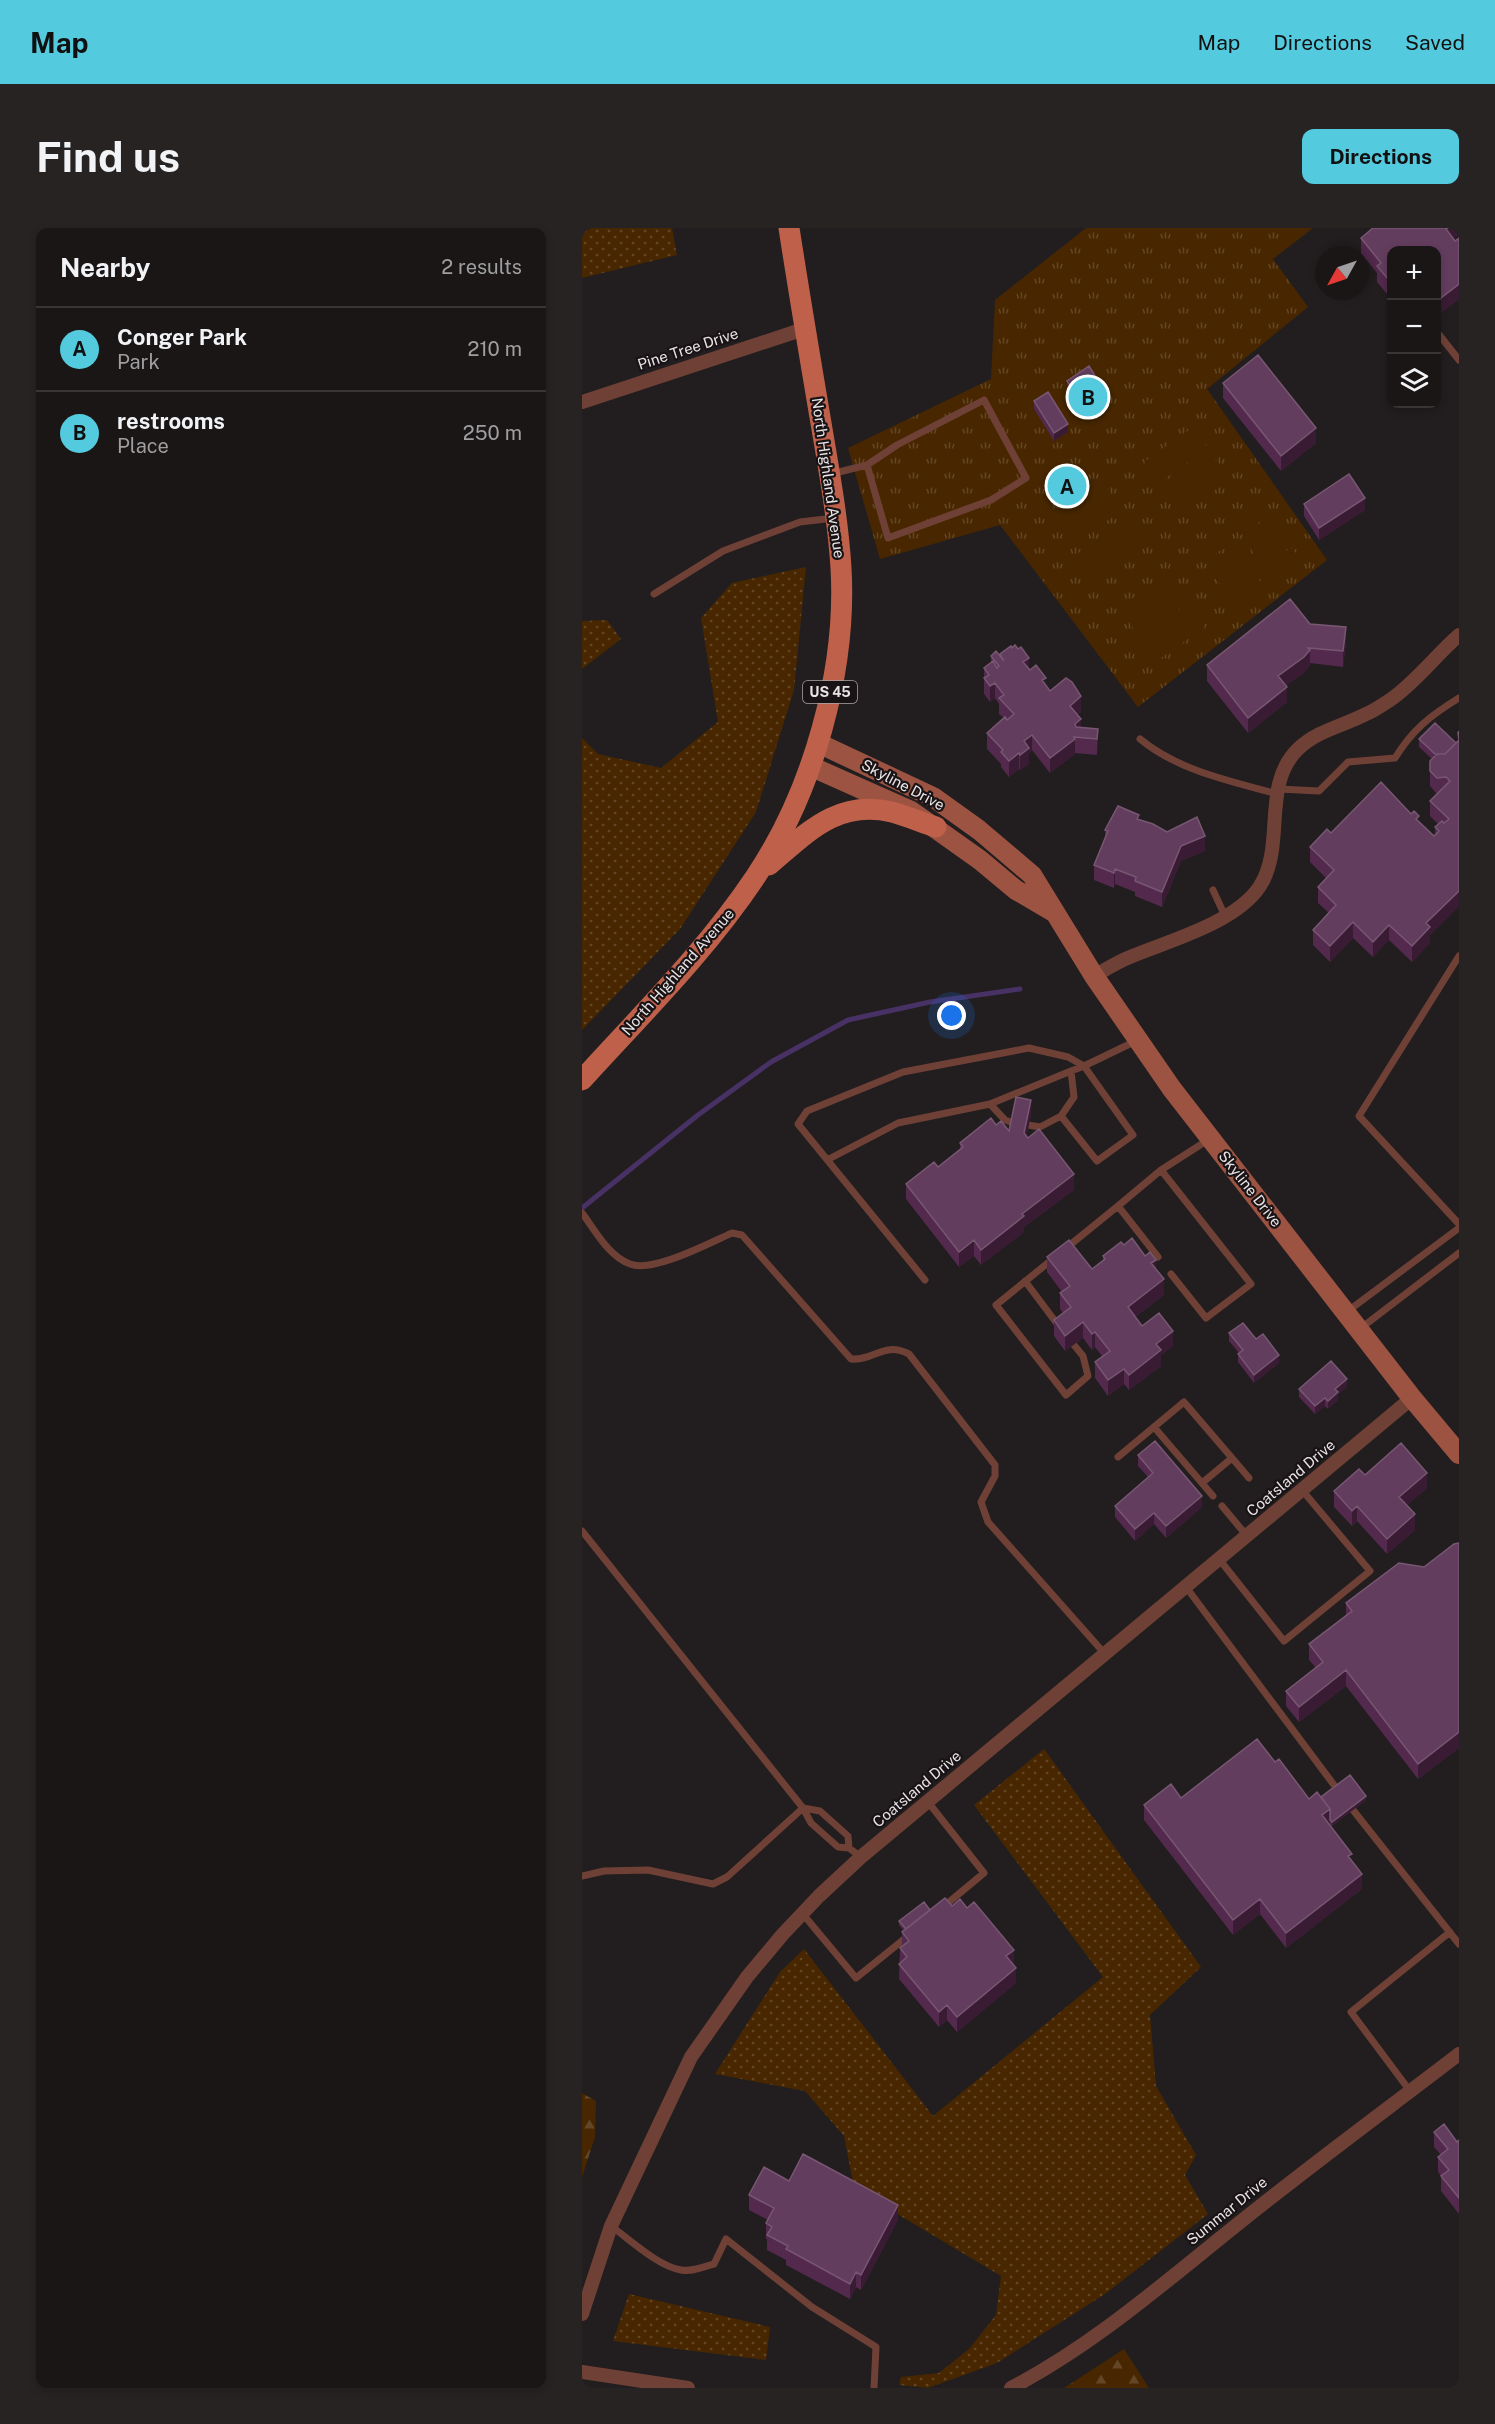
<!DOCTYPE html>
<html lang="en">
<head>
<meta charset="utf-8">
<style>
  :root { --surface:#1a1616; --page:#272323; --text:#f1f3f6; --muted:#9f9fa1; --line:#383535; --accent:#54cade }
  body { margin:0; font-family:"Public Sans",sans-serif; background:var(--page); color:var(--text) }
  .controls { position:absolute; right:18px; top:18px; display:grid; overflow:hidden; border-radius:12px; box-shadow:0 3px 9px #0003 }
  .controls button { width:54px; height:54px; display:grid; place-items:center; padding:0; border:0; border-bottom:2px solid var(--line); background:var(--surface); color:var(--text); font:30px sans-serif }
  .compass { position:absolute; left:733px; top:18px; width:54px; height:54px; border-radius:50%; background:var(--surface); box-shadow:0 3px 9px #0003; rotate:230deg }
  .you { position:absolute; left:370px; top:788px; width:21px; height:21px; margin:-15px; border:4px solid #fff; border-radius:50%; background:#1a73e8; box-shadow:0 0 0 9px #1a73e833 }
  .badge { display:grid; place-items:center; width:39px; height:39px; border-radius:50%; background:var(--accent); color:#111; font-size:20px; font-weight:700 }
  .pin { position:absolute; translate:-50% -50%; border:3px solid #fff; box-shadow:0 2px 6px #0006 }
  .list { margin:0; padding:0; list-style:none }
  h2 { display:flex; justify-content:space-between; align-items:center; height:78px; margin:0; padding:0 24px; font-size:26px }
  h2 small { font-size:20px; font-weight:400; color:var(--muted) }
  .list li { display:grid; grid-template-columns:39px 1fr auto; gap:18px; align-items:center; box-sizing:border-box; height:84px; padding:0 24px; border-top:2px solid var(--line) }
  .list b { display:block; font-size:22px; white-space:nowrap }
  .list p { margin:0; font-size:20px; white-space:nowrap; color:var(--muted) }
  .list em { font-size:20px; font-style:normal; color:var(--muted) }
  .icon { flex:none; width:33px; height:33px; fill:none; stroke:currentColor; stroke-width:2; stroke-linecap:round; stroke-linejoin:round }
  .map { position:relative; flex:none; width:877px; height:2160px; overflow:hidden; border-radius:12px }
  header { display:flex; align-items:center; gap:36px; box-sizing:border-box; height:84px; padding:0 30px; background:var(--accent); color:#111 }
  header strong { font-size:28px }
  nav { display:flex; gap:33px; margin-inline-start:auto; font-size:21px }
  .intro { display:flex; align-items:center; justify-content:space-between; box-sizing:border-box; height:144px; padding:0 36px }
  h1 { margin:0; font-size:42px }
  .button { padding:15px 27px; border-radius:12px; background:var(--accent); color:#111; font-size:21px; font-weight:700 }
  main { display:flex; gap:36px; padding:0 36px }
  aside { flex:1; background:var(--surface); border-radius:12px; box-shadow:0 3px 9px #0003 }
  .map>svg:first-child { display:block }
  .grass { fill:url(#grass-dots) }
  .forest { fill:url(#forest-firs) }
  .park { fill:url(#park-tufts) }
  .pitch { fill:#482700 }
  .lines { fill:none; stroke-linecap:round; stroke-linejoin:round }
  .stream { stroke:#483165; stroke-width:5 }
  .lane { stroke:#6f4136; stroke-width:7 }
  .street { stroke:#6f4136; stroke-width:14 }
  .secondary { stroke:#9c5342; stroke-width:20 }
  .primary { stroke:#bf604a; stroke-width:21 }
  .wall { fill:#53294d }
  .shaded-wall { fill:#391c34 }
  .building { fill:#633d5e; stroke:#785773; stroke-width:1.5 }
  .labels { text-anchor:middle; stroke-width:4.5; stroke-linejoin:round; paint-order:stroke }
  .shield { fill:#191315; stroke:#aaa5a7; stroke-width:1.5 }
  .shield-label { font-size:14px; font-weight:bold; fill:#e8e4e5 }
  .street-label { font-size:15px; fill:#e8e4e5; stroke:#191315 }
</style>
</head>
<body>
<header>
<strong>Map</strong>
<nav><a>Map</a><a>Directions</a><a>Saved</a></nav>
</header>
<div class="intro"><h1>Find us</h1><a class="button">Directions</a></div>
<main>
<aside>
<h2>Nearby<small>2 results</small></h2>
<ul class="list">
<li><span class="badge">A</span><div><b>Conger Park</b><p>Park</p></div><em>210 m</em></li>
<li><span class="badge">B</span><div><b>restrooms</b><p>Place</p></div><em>250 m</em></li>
</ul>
</aside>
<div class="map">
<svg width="877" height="2160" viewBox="0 0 877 2160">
  <defs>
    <pattern id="grass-dots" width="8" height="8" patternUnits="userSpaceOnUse" patternTransform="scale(1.5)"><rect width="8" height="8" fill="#482700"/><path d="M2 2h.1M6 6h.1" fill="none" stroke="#624625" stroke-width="1.8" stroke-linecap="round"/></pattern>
    <pattern id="forest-firs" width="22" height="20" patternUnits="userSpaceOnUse" patternTransform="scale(1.5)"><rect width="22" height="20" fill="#482700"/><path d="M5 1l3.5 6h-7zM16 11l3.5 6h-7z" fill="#624625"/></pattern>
    <pattern id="park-tufts" width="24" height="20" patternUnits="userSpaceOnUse" patternTransform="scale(1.5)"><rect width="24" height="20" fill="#482700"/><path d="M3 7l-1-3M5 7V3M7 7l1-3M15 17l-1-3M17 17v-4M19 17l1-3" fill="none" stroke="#624625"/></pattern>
  </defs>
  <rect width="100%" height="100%" fill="#221d1e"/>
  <!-- grass -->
  <path class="grass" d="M0,0H90L95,27L0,50Z
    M224,339L212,462L174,584L98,701L0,802V510L16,526L79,540L136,494L119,390L150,355Z
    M25,392L39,411L0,441V393Z
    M462,1521L619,1739L568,1787L574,1858L614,1927L603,1947L626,1986L523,2066L415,2135L346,2160L317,2157L319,2149L357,2145L387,2121L414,2087L419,2048L272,1960L262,1908L223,1863L133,1846L198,1744L222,1721L351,1888L521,1749L392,1577Z
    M47,2066L188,2099L184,2132L31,2113Z"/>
  <!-- forest -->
  <path class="forest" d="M0,1865L14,1873L13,1909L0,1949Z
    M542,2121L567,2160H482Z"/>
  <!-- park -->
  <path class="park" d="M504,0H731L691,31L726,79L625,161L745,332L556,479L418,297L298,331L266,220L409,151L413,72Z"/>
  <!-- pitch -->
  <path class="pitch" d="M611,199L626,220L577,255L562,234Z
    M631,228L648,251L600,286L584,263Z
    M524,259L540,282L490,318L474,295Z
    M677,274L687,287L659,307L649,294Z
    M545,290L561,312L512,348L496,325Z
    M693,296L703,309L675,330L666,317Z
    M641,301L650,314L622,334L613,321Z
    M709,319L719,332L691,352L682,339Z
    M657,323L666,337L639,357L629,344Z
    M586,345L603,369L554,404L537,380Z
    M673,346L682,359L655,379L645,366Z
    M606,375L623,399L573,434L557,411Z"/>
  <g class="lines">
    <!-- stream -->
    <path class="stream" d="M0,980L116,887L189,834L266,792L348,774L438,761"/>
    <!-- lane -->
    <path class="lane" d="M855,104L877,132
      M249,246L285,237L306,310L409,272L444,250L402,172L315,217L285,237
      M72,366L141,323L218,294L252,290
      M558,511C597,543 648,553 695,566
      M697,561L737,563L766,534L813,530C831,501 848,488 877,470
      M631,662L643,688
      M877,728L777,888L877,996
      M408,876L423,892L432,895
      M446,897L458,899L479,888
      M245,932L316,895L408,876L489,843L502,838L551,907L515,933L479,888L492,869L489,843
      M536,978L579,942
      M0,985C13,1002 27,1029 48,1036C71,1045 127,1015 150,1005L160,1007L269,1131C293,1133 301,1113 327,1126L413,1237V1248L399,1274L406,1294L523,1426
      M483,1021L536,978L576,1029
      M472,1030L414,1077L484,1167L506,1148L501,1128L492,1117
      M589,1046L624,1090L669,1056L579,942L626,912
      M343,1052L216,896L225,883L321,844L447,820L486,829L502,838L554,813
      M443,1053L476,1097
      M766,1083L877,1000
      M779,1100L877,1025
      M572,1199L602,1174L650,1230L620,1255
      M536,1229L572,1199L631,1268
      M650,1230L667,1250
      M640,1278L665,1308
      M0,1303L221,1580L145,1649L131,1656L66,1642L22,1643L0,1648
      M637,1331L702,1413L788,1343L720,1262
      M604,1359L755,1561
      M346,1574L402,1645L361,1679
      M771,1582L877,1716
      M267,1620L266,1608L238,1583L221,1580L229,1595L256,1619L267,1620L279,1629
      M220,1685L274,1750L326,1708
      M828,1863L769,1784L868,1704
      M29,1998C47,2011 77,2039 99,2042C110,2044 121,2039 132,2036L144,2011L230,2079L294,2119L292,2160"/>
    <!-- street -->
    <path class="street" d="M0,174L222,101
      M512,748C523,742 535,734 548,729C586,713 654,695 678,658C704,617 679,557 716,521C736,502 761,498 784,486C792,483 800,477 808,472C834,454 853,428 877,407
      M0,2086L29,1998L109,1829L165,1749L201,1706L237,1668L279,1629L830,1170
      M0,2144L106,2160
      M429,2160C513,2116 583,2054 657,1995C729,1937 804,1882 877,1826"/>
    <!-- secondary -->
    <path class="secondary" d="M236,515L351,569L397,602L450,647L512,748L590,861L830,1170L877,1226
      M228,538L329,583L398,632L434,662L470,683"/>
    <!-- primary -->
    <path class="primary" d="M187,637C225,605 255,571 310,584C324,588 339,594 354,599
      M0,852C60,786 124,723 174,648C231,563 265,442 259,340C256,291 247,243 239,195C228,130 217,65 207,0"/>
  </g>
  <!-- wall -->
  <path class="wall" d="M779,10L871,11L873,13L877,10V71L855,88V22H810V72L795,54V45L779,25Z
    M485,153L526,177L505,191L485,161Z
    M641,155L734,215L699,243L641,170Z
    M452,173L486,204L472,213L452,181Z
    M722,276L783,282L737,312L722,288Z
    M728,396L764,415L761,439L728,435V438L722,445L704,457L705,474L666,505L625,453V437Z
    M418,426L447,440L468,463L499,484L495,487L499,499L516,501L515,527L493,525V526L468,545L450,522L447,525V536L438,542L437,541L427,549L419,539V536L405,521V505L422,490L417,486V476L413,470L408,474L402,466V440L409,435V428H418Z
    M877,503V678L848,707V715L830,734L807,712L791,729L771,710L748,734L731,717V702L747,685L736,675V659L744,650L728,634V619L749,605L829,586L852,608L853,606V599L856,596L848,588V573L855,566L848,558V543L850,531L837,519V511L874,515L876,513V505Z
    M557,592L585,604L623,623L599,633L580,679L553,668V664L533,656L532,660L512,652V637L523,610V602Z
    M449,887L444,908L492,962L442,999V1004L399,1037L392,1028L377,1039L324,971V956L356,939L378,922V915L414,897L427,903Z
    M542,1017L574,1041L582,1067L553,1089L560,1098L591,1118L579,1127V1138L547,1162L542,1156L526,1168L513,1150V1134L520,1128L513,1119L510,1122L501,1110L483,1123L472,1108V1092L481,1085L478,1081V1065L480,1064L465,1044V1029L510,1041L521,1032V1028Z
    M647,1105L674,1111L697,1135L672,1155L656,1134V1126L657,1125L647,1113Z
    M765,1159L756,1166V1172L746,1181L743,1178L733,1186L717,1169V1161Z
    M556,1227L620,1279L584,1310L572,1296L553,1313L533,1289V1278L566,1249L556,1238Z
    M783,1247L845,1260L825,1277L833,1302L805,1326L775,1293L770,1298L752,1279V1263Z
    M877,1315V1520L836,1551L764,1458L717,1494L704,1478V1463L734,1440L727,1432V1416L764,1388V1375L842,1339Z
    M693,1534L727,1571L739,1569L784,1572L750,1598L748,1596L747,1597L770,1633L780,1661L704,1720L678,1686L651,1707L562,1592V1577L599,1570Z
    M370,1678L432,1737L434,1755L375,1804L365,1792L357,1799L317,1751L318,1720L320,1718V1704L322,1703L317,1697V1693L348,1682Z
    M852,1904L875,1914L877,1912V1986L859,1963V1948L856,1944V1929L859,1927L852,1919Z
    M207,1953L316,1992L279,2062L274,2059L268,2071L204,2037V2032L185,2022V2011H184V1995L186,1992L167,1982V1967Z"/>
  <!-- shaded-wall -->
  <path class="shaded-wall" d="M866,0H877V7L864,17V1Z
    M877,48V71L855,88V73Z
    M526,169V177L505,191V183Z
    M486,196V204L472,213V205Z
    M734,200V215L699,243V228Z
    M783,270V282L737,312V300Z
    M764,399V415L761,439V423Z
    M728,422V438L722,445L696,463V448Z
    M447,430V445L441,434Z
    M413,455V470L408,474V458Z
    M705,459V474L666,505V490Z
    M499,468V484L488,493V478Z
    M499,491V506L495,509L493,496Z
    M450,507V522L447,525V536L438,542V527L442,513Z
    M493,511V526L468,545V530Z
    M437,525V541L427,549V533Z
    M623,608V623L599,633L580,679V664L599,618Z
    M533,641V656L532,660V645Z
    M877,663V678L848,707V715L830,734V718L844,695Z
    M771,694V710L748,734V718Z
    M807,697V712L791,729V714Z
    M449,872V887L442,920V905Z
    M492,946V962L442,999V1004L399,1037V1022L440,986Z
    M392,1012V1028L377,1039V1024Z
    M574,1032V1047L569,1035Z
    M582,1051V1067L546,1094V1079Z
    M501,1094V1110L483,1123V1108Z
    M591,1103V1118L579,1127V1138L547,1162V1147L574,1116Z
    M513,1104V1119L510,1122V1106Z
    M697,1127V1135L672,1155V1147Z
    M542,1141V1156L526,1168V1152Z
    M765,1151V1159L756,1166V1172L746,1181V1173L753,1161Z
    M743,1170V1178L733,1186V1178Z
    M845,1245V1260L817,1284V1269Z
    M620,1268V1279L584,1310V1298Z
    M775,1278V1293L770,1298V1283Z
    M572,1285V1296L553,1313V1301Z
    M833,1286V1302L805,1326V1311Z
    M764,1442V1458L717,1494V1479Z
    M877,1504V1520L836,1551V1536Z
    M784,1568V1572L750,1598V1594Z
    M748,1581V1596L740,1602V1587Z
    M780,1646V1661L704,1720V1705Z
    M678,1671V1686L651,1707V1692Z
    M432,1722V1737L424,1728Z
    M434,1740V1755L375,1804V1789Z
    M365,1777V1792L357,1799V1784Z
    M316,1977V1992L279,2062V2047Z
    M274,2044V2059L268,2071V2056Z"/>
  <!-- building -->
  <path class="building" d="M791,0H866L864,1L873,13L877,10V56L855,73V22H810V56L795,38L799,35L779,10Z
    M676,127L734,200L699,228L641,155Z
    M507,138L526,169L505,183L485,153Z
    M466,164L486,196L472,205L452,173Z
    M767,246L783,270L737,300L722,276Z
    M708,371L728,396L764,399L761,423L726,420L728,422L722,429L696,448L705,459L666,490L625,437Z
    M433,417L436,421L439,419L447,430L441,434L448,442L454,437L464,450L460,452L468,463L484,450L490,454L499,468L488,478L499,491L493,496L494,499L516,501L515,511L492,509L493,511L468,530L450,507L442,513L447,520L438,527L437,525L427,533L419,524L421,522L405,505L423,489L425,492L432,486L417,470L422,467L413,455L408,458L402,450L407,447L402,440L411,433L415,440L417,438L409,428L414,423L422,433L418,426L429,418L430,420Z
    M853,495L874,515L863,526H855L854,527L837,511Z
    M877,503V663L844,695L848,699L830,718L807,697L791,714L771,694L748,718L731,702L754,677L736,659L752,642L728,619L745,601L749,605L799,554L829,586L832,583L837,588L834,591L852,608L857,603L853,599L860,593L862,595L867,591L848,573L868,553L864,549L855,550L848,543V533L855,526H863L877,512L876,505Z
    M536,578L557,587L555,591L571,596L585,604L615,589L623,608L599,618L580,664L553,653L554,649L533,641L532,645L512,637L526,603L523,602Z
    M434,869L449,872L442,905L446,910L457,901L492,946L440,986L442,988L399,1022L392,1012L377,1024L324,956L352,934L356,939L381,919L378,915L409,890L414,897L419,893L427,903Z
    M550,1010L563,1028L568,1024L574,1032L569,1035L582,1051L546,1079L560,1098L577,1085L591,1103L574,1116L579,1122L547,1147L542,1141L526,1152L513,1134L528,1123L513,1104L510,1106L501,1094L483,1108L472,1092L489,1079L478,1065L488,1058L465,1029L487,1012L510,1041L523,1031L521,1028L539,1014L542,1017Z
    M661,1095L674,1111L681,1106L697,1127L672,1147L656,1126L661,1122L647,1105Z
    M749,1133L765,1151L753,1161L756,1164L746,1173L743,1170L733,1178L717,1161Z
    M573,1213L620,1268L584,1298L572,1285L553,1301L533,1278L571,1245L556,1227Z
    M819,1215L845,1245L817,1269L833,1286L805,1311L775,1278L770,1283L752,1263L777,1241L783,1247Z
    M877,1315V1504L836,1536L764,1442L717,1479L704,1463L741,1434L727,1416L770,1383L764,1375L817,1335L842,1339L872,1316Z
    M675,1511L693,1534L697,1531L727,1571L735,1564L748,1581L740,1587L770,1626L766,1628L780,1646L704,1705L678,1671L651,1692L562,1577L589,1556L599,1570Z
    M768,1547L784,1568L750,1594L748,1592V1581L739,1569Z
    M363,1670L370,1678L378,1671L385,1680L392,1674L432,1722L424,1728L434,1740L375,1789L365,1777L357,1784L317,1736L325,1729L318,1720L327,1713L320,1704Z
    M342,1674L348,1682L324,1701L317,1693Z
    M862,1896L875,1914L877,1912V1970L859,1948L867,1942L856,1929L866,1921L852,1904Z
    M221,1926L316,1977L279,2047L274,2044L268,2056L204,2021L206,2018L185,2007L190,1999L184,1995L192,1980L167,1967L182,1939L207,1953Z"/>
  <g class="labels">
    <!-- shield labels -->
    <rect class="shield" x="221" y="453" width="54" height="22" rx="4.5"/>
    <g class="shield-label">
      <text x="248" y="469">US 45</text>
    </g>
    <!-- street labels -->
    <g class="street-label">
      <text transform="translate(106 121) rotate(-18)" y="5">Pine Tree Drive</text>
      <text transform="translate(246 250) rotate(82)" y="5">North Highland Avenue</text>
      <text transform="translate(321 557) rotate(28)" y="5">Skyline Drive</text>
      <text transform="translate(96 744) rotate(-49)" y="5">North Highland Avenue</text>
      <text transform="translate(668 961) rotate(52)" y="5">Skyline Drive</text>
      <text transform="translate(709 1250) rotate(-40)" y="5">Coatsland Drive</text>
      <text transform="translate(335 1561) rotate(-40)" y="5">Coatsland Drive</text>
      <text transform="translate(645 1983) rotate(-39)" y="5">Summar Drive</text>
    </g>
  </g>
</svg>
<div class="controls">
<button>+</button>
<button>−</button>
<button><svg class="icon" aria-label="layers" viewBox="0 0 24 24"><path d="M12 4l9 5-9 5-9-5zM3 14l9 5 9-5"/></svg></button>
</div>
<svg class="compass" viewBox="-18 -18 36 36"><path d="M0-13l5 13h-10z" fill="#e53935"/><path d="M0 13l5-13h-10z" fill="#9f9fa1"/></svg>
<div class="you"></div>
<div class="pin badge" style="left:485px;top:258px">A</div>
<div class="pin badge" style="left:506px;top:169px">B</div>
</div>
</main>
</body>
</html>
